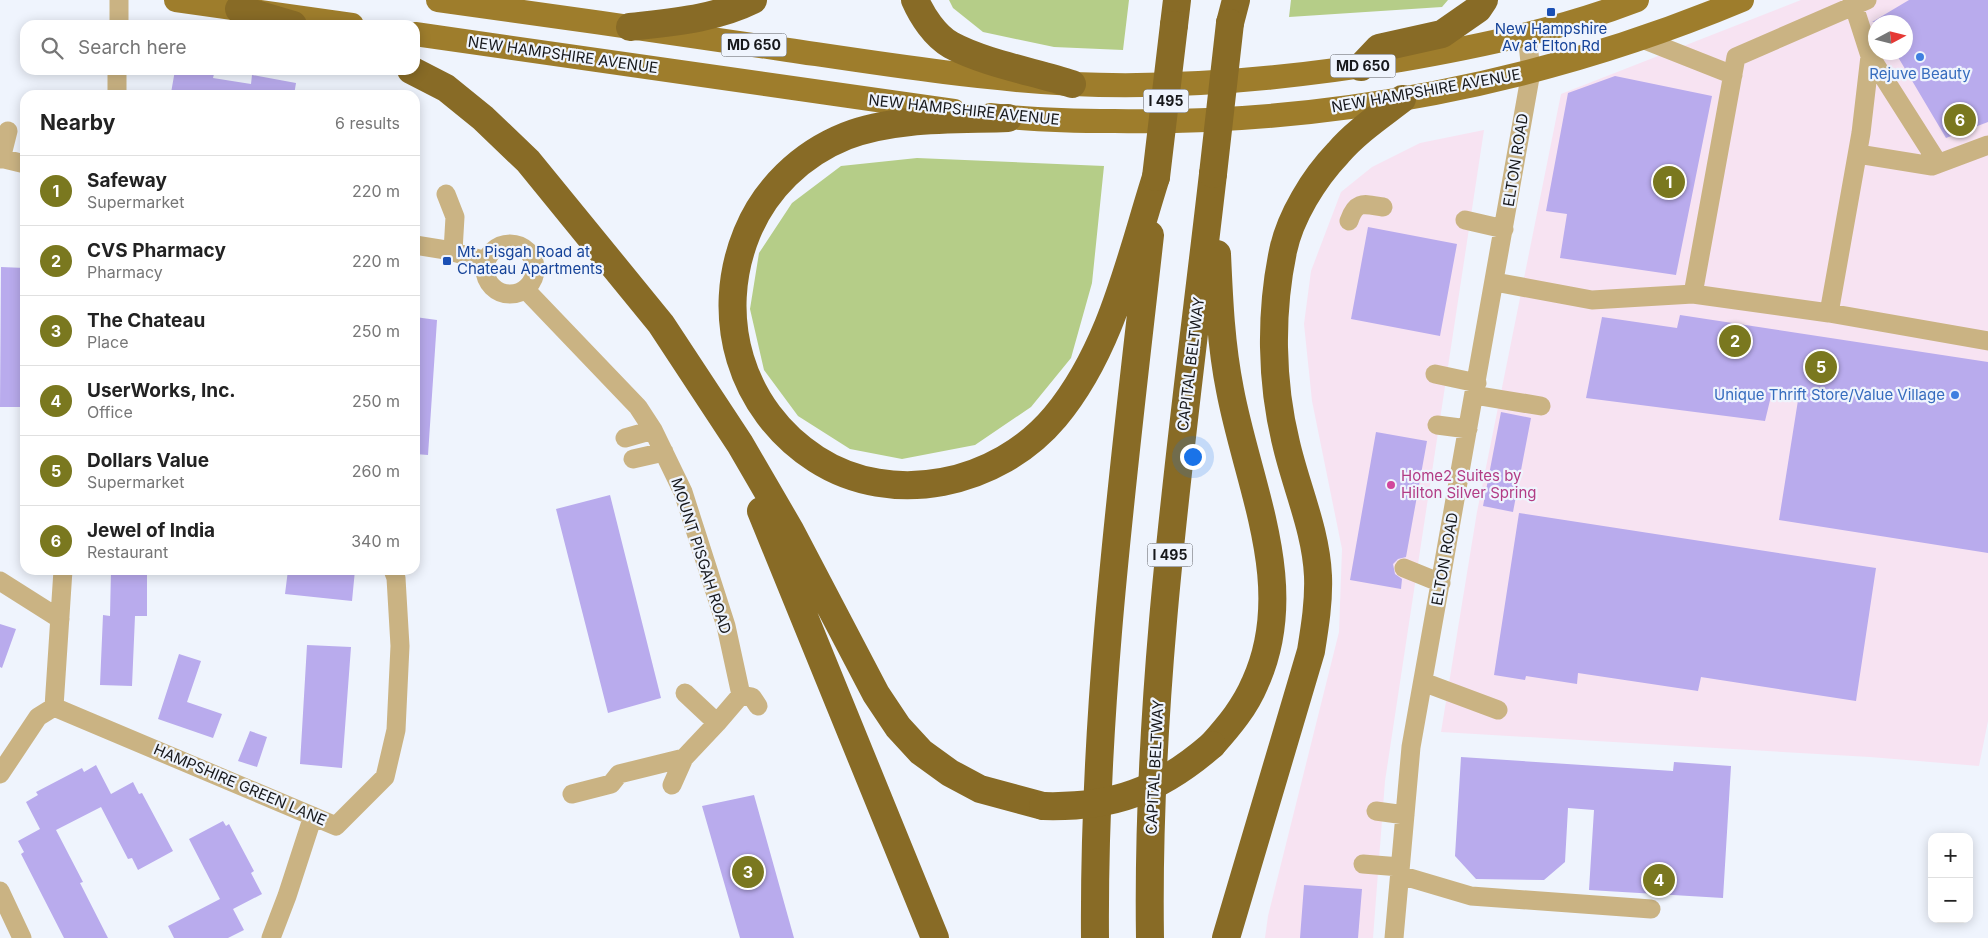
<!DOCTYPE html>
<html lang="en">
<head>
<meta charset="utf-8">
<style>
  :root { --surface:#fff; --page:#f6f6f6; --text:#222; --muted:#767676; --line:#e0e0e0; --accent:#7a781f }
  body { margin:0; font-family:Inter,sans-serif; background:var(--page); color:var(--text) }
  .controls { position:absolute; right:15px; bottom:15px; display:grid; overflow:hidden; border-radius:10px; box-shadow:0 2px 12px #0003 }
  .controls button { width:45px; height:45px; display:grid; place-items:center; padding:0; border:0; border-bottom:1px solid var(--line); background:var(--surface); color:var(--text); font:25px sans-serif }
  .compass { position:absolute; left:1868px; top:15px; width:45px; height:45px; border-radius:50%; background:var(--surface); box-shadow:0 2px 12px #0003; rotate:83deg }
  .you { position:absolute; left:1192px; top:456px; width:18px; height:18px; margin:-12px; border:4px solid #fff; border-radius:50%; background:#1a73e8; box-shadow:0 0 0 8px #1a73e833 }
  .badge { display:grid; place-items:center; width:32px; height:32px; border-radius:50%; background:var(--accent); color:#fff; font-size:16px; font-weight:700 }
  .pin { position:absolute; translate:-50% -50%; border:2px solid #fff; box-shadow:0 1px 5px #0006 }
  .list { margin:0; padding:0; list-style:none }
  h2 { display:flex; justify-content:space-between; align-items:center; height:65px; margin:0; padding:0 20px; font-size:21px }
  h2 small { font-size:16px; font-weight:400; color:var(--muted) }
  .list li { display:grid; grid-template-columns:32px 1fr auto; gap:15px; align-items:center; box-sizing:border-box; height:70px; padding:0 20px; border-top:1px solid var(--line) }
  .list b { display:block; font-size:19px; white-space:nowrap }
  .list p { margin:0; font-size:16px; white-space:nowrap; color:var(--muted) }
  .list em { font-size:16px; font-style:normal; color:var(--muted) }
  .icon { flex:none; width:28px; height:28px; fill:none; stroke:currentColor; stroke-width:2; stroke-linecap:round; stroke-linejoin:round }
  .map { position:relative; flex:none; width:1988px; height:938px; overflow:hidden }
  .search { position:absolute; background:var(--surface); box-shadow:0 2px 12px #0003; left:20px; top:20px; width:400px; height:55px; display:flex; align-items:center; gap:12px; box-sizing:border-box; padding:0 18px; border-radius:15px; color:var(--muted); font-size:19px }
  .panel { position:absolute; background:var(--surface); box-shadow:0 2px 12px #0003; left:20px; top:90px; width:400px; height:485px; border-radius:15px }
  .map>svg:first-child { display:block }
  .commercial { fill:#f7e3f2; fill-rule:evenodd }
  .forest { fill:#b5cd88 }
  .building { fill:#b9abed }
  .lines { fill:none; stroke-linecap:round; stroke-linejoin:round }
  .minor { stroke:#cab383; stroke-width:19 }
  .major { stroke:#9e7d2c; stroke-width:24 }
  .highway { stroke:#886b26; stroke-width:28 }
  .highway-bridge { stroke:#886b26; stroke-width:28 }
  .transit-dot { fill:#1a4fb4; stroke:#eff4fd; stroke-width:2 }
  .shop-dot { fill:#3f7fe0; stroke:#eff4fd; stroke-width:2 }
  .hotel-dot { fill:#d1479c; stroke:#eff4fd; stroke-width:2 }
  .labels { text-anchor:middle; stroke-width:4.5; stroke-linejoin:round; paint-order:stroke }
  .shield { fill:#eff4fd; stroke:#585a5f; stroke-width:1 }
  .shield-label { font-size:14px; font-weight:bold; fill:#17181b }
  .transit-label { font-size:15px; fill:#164399; stroke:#eff4fd }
  .street-label { font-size:15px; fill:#17181b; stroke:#eff4fd }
  .shop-label { font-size:15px; fill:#366cbe; stroke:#eff4fd }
  .hotel-label { font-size:15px; fill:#b23c85; stroke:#eff4fd; text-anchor:start }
</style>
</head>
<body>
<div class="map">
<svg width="1988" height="938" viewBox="0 0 1988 938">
  <rect width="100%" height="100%" fill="#eff4fd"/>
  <!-- commercial -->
  <path class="commercial" d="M1801,0H1988V721L1979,766L1870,757L1441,732L1477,512L1561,94ZM1876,22H1906V52H1876Z
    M1484,130L1385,781L1373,938H1265L1268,916L1339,632L1342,549L1312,401L1304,324L1311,271L1341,192L1372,167L1420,143Z"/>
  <!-- forest -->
  <path class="forest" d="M949,0H1129L1123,50L1054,47L983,32L953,8Z
    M1291,0H1448L1442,7L1289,17Z
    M917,158L1104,166L1092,283L1071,358L1031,407L975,445L902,459L850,449L798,416L764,370L750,309L759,253L792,203L841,166Z"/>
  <!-- building -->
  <path class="building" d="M1909,0H1988V122L1946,138L1895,52H1906V22H1872Z
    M175,70H215L213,78L251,84L252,75L296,83L294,95H183L171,93Z
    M1615,76L1712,96L1676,275L1560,258L1567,214L1546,211L1568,93Z
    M1368,227L1457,244L1440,336L1351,319Z
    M1,267L25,268V407H0Z
    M1680,315L1988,362V553L1779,520L1799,394L1772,392L1765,421L1586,398L1602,317L1677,328Z
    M415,317L437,320L428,455L415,454Z
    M1501,412L1531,418L1513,512L1483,506Z
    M1376,432L1427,441L1406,557L1398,559L1393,564L1395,574L1402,579L1401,589L1350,580Z
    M610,495L661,698L608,713L556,509Z
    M1519,513L1876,568L1856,701L1701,677L1698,691L1578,673L1577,684L1526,676L1525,680L1494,675Z
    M111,570H147V616H135L132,686L100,685L103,615L110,616Z
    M288,570H355L352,601L285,594Z
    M0,624L16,629L2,668L0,667Z
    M307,645L351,647L342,768L300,764Z
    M179,654L201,661L187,702L222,714L213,738L158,719Z
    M250,731L267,737L257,767L238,761Z
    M1461,757L1673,771L1674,762L1731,766L1723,898L1589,890L1594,810L1568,808L1565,862L1544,880L1476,879L1455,856Z
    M96,765L111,794L133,782L139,794L142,793L173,851L138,870L132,858L128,859L101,807L56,830L83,882L80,883L108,938H64L21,854L24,852L18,841L40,829L26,802L38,795L36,792L82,768L84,772Z
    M754,795L794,938H740L702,806Z
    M223,821L226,826L229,824L254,871L251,873L262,894L233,909L244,930L228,938H174L168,926L220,899L189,839Z
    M1304,885L1362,889L1358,938H1300Z"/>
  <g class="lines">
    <!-- minor -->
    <path class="minor" d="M119,25V0
      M1642,39L1733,75
      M1870,56L1938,163
      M117,95V70
      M1858,154L1932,166L1988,145
      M0,158L25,164
      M1,159L8,131
      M446,194L455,217L453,251
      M1465,220L1504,229
      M1349,221C1356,200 1364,204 1383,207
      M485 269a25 25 0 1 1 50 0a25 25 0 1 1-50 0Z
      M415,245L446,250L486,261
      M1495,282L1592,300L1693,294L1736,57L1867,0
      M525,289L638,407L653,430L683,492L726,626L741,695
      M1693,294L1829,313L1988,341
      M1829,313L1861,133L1870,56L1852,0
      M1435,374L1477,383
      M1474,395L1541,406
      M1437,425L1468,429
      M625,438L653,430
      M633,459L664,452
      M1404,568L1441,583
      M0,581L60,619
      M1423,682L1498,710
      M685,693L717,723L741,695
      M741,695L752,697L758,706
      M54,707L336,826L385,777L396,730L400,646L396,578L393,570
      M54,707L63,570
      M0,774L38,717L54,707
      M672,785L684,758L717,723
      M572,794L611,784L619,774L684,758
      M1376,811L1405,815
      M1363,864L1400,867
      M1400,875L1471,896L1651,909
      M0,891L22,938
      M271,938L287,896L313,816
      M1394,938L1411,747L1531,72L1527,34"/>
    <!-- major -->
    <path class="major" d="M176,0L352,25
      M438,0C555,16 671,33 788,50C883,64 977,79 1073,84C1183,89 1293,78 1401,60C1481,46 1562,29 1637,0
      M415,34L954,111
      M990,115C1031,120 1072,121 1114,121C1328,125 1544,83 1742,0"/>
    <!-- highway -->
    <path class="highway" d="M915,0C922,16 935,36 951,45C984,63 1035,72 1072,84
      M239,9L293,25
      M1230,23L1236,0
      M1174,25L1177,0
      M630,27C672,22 715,19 753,0
      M1361,67L1379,48L1442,34L1478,9L1484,0
      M411,70L446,88L483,118L528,161L661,324L740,444L790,530L876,694L898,727L921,752L950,773L980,789L1043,806
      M1008,118C957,120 894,117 846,136C801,154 765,189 747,233C713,316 740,410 816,459C892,508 998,485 1055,417C1111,350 1130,259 1156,177
      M761,511L935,938
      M1212,745C1229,726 1245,707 1255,683C1299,587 1248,486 1230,390C1221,345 1219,300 1217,254
      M1095,938C1093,703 1124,469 1150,235
      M1150,938C1146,682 1184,427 1213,174
      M1226,938L1311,651C1315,626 1319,601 1318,576C1316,530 1296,487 1286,443C1271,382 1270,313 1283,251C1290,217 1314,178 1338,153C1356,132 1380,116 1402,99"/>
    <!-- highway-bridge -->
    <path class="highway-bridge" d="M1213,174L1230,23
      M1156,177L1174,25
      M1043,806C1113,808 1159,791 1212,745"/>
  </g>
  <!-- markers -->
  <g class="transit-dot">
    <rect x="1546" y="7" width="10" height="10" rx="2.5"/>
    <rect x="442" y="256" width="10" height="10" rx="2.5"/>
  </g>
  <g class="shop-dot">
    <circle cx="1920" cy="57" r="5"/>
    <circle cx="1955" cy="395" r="5"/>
  </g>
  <circle class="hotel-dot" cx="1391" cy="485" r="5"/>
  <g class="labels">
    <!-- shield labels -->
    <g class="shield">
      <rect x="721.5" y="33.5" width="65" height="23" rx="4"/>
      <rect x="1330.5" y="54.5" width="65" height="23" rx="4"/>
      <rect x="1143.5" y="89.5" width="45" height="23" rx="4"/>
      <rect x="1147.5" y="543.5" width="45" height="23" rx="4"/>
    </g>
    <g class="shield-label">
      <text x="754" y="50">MD 650</text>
      <text x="1363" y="71">MD 650</text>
      <text x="1166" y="106">I 495</text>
      <text x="1170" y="560">I 495</text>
    </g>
    <!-- transit labels -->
    <g class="transit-label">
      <text x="1551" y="34">New Hampshire<tspan x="1551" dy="17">Av at Elton Rd</tspan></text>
      <text x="457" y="257" text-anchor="start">Mt. Pisgah Road at<tspan x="457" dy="17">Chateau Apartments</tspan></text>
    </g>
    <!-- street labels -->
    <g class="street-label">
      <text transform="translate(563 55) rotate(8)" y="5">NEW HAMPSHIRE AVENUE</text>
      <text transform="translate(1426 91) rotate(-10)" y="5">NEW HAMPSHIRE AVENUE</text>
      <text transform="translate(964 110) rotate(6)" y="5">NEW HAMPSHIRE AVENUE</text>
      <text transform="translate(1516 160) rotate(-81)" y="5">ELTON ROAD</text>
      <text transform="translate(1191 364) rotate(-83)" y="5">CAPITAL BELTWAY</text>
      <text transform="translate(701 556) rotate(72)" y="5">MOUNT PISGAH ROAD</text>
      <text transform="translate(1445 559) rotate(-80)" y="5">ELTON ROAD</text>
      <text transform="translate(1155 767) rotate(-87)" y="5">CAPITAL BELTWAY</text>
      <text transform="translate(240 785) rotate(23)" y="5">HAMPSHIRE GREEN LANE</text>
    </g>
    <!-- shop labels -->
    <g class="shop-label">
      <text x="1920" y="79">Rejuve Beauty</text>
      <text x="1945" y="400" text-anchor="end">Unique Thrift Store/Value Village</text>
    </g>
    <!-- hotel labels -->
    <g class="hotel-label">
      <text x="1401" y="481">Home2 Suites by<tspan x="1401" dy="17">Hilton Silver Spring</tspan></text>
    </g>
  </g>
</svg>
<div class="controls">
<button>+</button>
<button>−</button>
</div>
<svg class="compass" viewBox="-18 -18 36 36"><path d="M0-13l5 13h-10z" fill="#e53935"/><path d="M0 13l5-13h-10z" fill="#767676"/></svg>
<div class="you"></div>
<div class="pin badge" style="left:1669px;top:182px">1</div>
<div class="pin badge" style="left:1735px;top:341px">2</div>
<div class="pin badge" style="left:748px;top:872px">3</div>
<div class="pin badge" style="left:1659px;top:880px">4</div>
<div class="pin badge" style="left:1821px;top:367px">5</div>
<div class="pin badge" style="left:1960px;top:120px">6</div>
<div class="search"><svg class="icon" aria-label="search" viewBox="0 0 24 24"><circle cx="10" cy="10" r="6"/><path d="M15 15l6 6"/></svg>Search here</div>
<section class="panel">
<h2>Nearby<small>6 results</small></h2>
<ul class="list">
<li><span class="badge">1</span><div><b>Safeway</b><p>Supermarket</p></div><em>220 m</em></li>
<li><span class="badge">2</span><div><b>CVS Pharmacy</b><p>Pharmacy</p></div><em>220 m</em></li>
<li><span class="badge">3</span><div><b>The Chateau</b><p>Place</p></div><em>250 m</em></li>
<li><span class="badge">4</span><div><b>UserWorks, Inc.</b><p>Office</p></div><em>250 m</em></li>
<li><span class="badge">5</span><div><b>Dollars Value</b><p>Supermarket</p></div><em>260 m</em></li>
<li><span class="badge">6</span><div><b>Jewel of India</b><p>Restaurant</p></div><em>340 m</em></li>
</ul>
</section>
</div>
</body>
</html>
